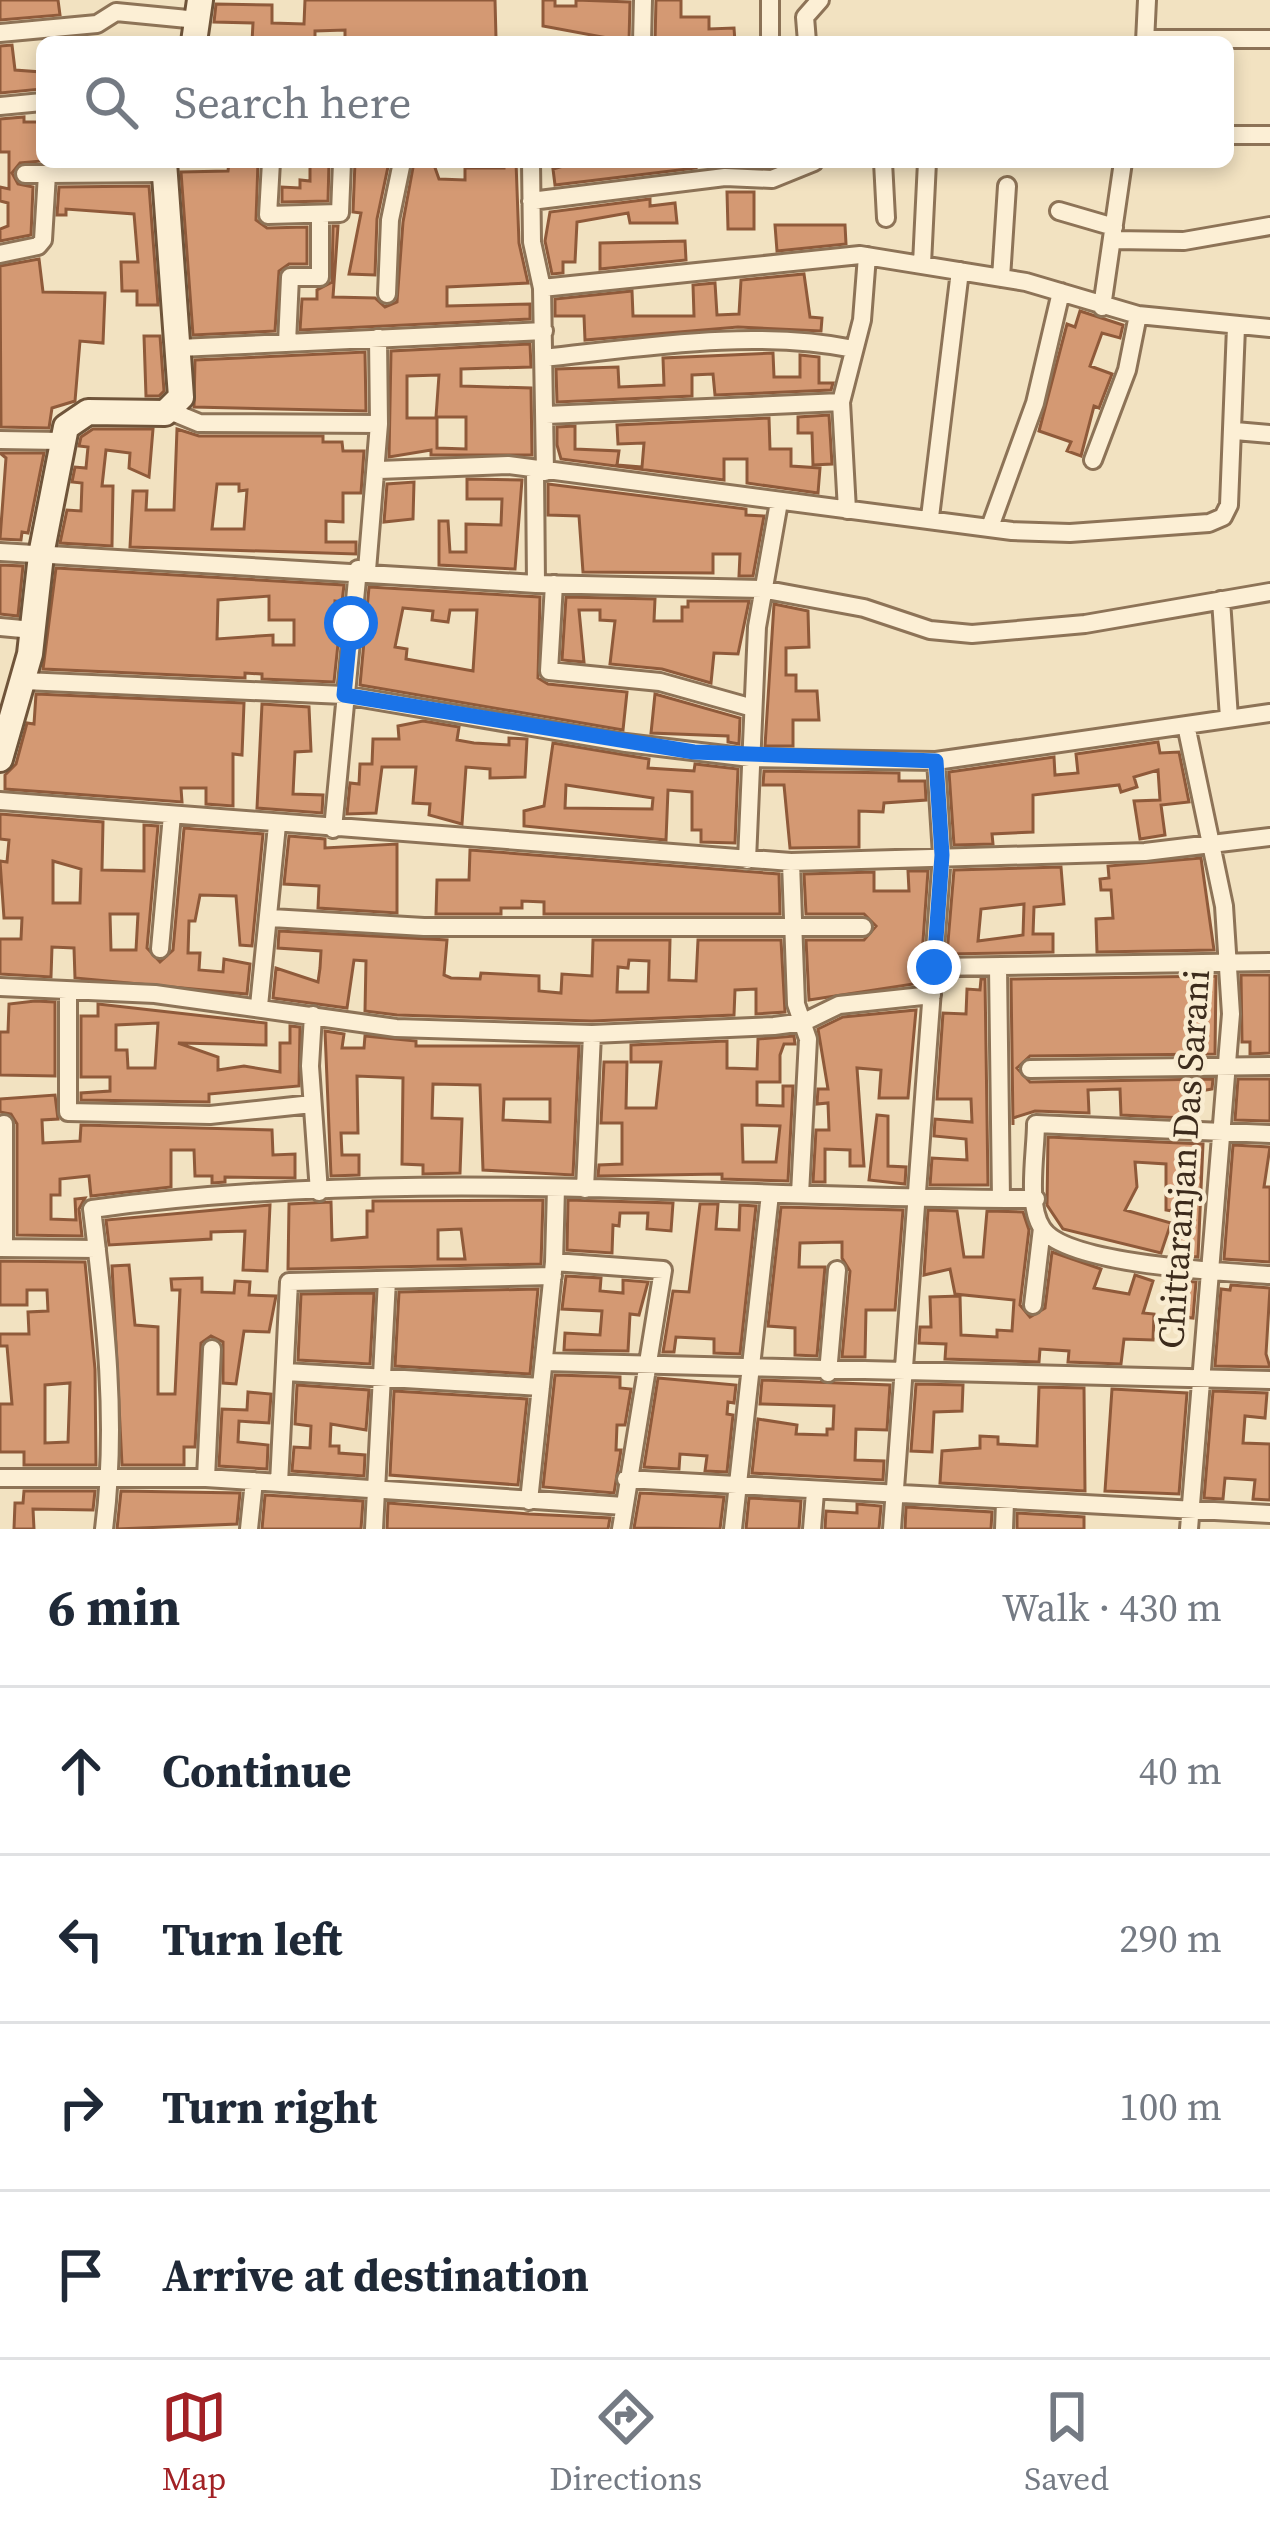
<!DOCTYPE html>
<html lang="en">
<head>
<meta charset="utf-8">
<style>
  :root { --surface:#fff; --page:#f2f2f3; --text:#1f2937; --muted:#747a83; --line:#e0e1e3; --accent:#a22125 }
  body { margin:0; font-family:"Source Serif 4",serif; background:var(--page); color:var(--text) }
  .stop { position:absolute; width:36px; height:36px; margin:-27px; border:9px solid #1a73e8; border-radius:50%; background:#fff }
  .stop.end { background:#1a73e8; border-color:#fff; box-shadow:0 3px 12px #0008 }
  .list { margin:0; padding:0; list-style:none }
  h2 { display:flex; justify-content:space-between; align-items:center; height:156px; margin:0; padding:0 48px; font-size:51px }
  h2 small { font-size:39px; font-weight:400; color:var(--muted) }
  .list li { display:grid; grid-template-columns:78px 1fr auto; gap:36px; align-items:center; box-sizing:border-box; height:168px; padding:0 48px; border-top:3px solid var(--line) }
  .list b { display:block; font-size:45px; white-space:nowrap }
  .list em { font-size:39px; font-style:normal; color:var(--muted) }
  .icon { flex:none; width:66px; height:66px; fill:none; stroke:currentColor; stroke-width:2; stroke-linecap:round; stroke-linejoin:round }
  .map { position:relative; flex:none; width:1270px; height:1529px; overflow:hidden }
  .search { position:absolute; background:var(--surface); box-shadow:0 6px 18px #0003; left:36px; right:36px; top:36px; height:132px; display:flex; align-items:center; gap:30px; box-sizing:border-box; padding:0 42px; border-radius:18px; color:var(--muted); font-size:45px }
  .sheet { height:828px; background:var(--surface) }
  nav { display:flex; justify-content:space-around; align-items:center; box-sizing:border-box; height:168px; border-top:3px solid var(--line); background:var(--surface); font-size:33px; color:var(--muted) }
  nav a { display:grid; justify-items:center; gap:6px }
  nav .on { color:var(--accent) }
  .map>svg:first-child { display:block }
  .building { fill:#d49973; stroke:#8f5a3a; stroke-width:3; fill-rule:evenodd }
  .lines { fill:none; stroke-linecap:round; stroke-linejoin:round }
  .street-casing { stroke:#8d7357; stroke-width:22 }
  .secondary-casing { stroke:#6f543a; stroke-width:30 }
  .street { stroke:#fcefd5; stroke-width:16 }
  .secondary { stroke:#fcefd5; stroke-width:24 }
  .route { stroke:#1a73e8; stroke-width:15 }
  .labels { text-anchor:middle; stroke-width:9; stroke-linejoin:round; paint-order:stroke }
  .street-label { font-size:36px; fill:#3c2b1c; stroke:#f9ecd1 }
</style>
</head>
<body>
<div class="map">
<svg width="1270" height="1529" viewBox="0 0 1270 1529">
  <rect width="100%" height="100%" fill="#f2e2c1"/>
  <!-- building -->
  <path class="building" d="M0,0H58L60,15L0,20Z
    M305,0H495L496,38H345V30L315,31V42H252L253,23L214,22L216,4L272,5V23L304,24Z
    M543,0H555V6H576V0L630,2L629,42L543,26Z
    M656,0H681V17H709V29L734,28L735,42H655Z
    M12,45L15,70L41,72L42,89L0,93V46Z
    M24,117V122H42V161L20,163L12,173L18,184L33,187L31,235L0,241V229L8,226V203L0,201V187L9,189V152H0V119Z
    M229,162H258L256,220L267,228L307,227V264H289L279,271L275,331L193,335L181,172L228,171Z
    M310,162H329L328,201L282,202V187L300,188V180L310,181Z
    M355,162H389L377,219L375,275L349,274L361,213L353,212Z
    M414,162H433L439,179L465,180V168H504V162H516L519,243L528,283L447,287V306L530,304V319L300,330L302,299H317V290L332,282L333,226H338L333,297L375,298L385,307L397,302L403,222Z
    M577,162H695L696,168L555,185L553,169Z
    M149,186L158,305H137V291H122L121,262H138L134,214L66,209V215H57L59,187Z
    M727,192H754V229H728Z
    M650,199V206L675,203L677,223H630L628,213L577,222L575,262H563V273L552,274L545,241L550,212Z
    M775,225H845L846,244L777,251Z
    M685,241L686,260L600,269V243Z
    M39,259L43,292L105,293L103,343L80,341L75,401L52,408L49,428L1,427L0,266Z
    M804,274L810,317L822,318L821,331L738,327L585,340L584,316H555V299L632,291L633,316H694L693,285L715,283L717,315L739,314L741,280Z
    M1080,311L1123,325L1120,338L1102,333L1090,366L1112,374L1099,408L1094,406L1081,456L1067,451L1071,442L1039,431L1067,324L1075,327Z
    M144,336H160L164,391L159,396H146Z
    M530,344L531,367L461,369V386L531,388L532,455H431V450L389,457L391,351ZM439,375L436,417H466V449L437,448V418H407V376Z
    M365,352L366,411L194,407L195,360Z
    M773,353L774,377H800V355L819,357V383H833L831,390L715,395L713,374L692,375V396L557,402L556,369L618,367L619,387L664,385L663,358Z
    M829,415L832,464L813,465L812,433H798V417Z
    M769,418L770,449H791V466L820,468L818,493L747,483V459H724V480L561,459L557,445V427L575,426V449L619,451L617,465L642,467L644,443L618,444L617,425Z
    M93,429H153L149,477L129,468L130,453L106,450L102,486H113L112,546L60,543L67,510L81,511L82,483L72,482L75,467L86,468L88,447L79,446L81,437Z
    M177,429L199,436H323V442H342L343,451H364L361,493H343V522L326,521V542H356V554L130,547L133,491H147L146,510H174ZM217,484H239V491L247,490L244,529H212Z
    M0,453H44L28,533L22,532L21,540L0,539L6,458Z
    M467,479L522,480L515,569L439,565V521H448L450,552H466V524L501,525L502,499H467Z
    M414,482L413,519L384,522L387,484Z
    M548,484L746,509V515L764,516L753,576H739L740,554H713V573L583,572L579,516L548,515Z
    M0,565L23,566L18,616L0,614Z
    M56,568L344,585L342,602L335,601L334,625H340L334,682L262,679V674L245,673V678L43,669ZM269,596V620H294V645H273V635L217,639L218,600Z
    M369,587L540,597L538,678L548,684L627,692L623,730L360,685ZM403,608L433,611L432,620L448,622L450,610H477L473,671L406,659L407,649L395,647Z
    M566,597L655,599L654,621H682V607H688V601H749L738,654L714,653L711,683L662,669L610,664L615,621L600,620V610H579L584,662L562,660Z
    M774,604L808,611L809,647L786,648V675H796V691H817L819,720H793V746H765Z
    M36,694L244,703L242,755L233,754V806L206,804V788H181L182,802L5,789V775L16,764L27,723L34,724Z
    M655,694L740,718L739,744L728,742V736L651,733Z
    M262,704L309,707L311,751L295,752L293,794L323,795L322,813L257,808Z
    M423,721L459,727L457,740L474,743L509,745V738L527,739L525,777L490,778V769L466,767L462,824L429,815L430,804L413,803L416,767H382L376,813L347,814L350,783L359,784L360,764H372L373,739H399L398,726Z
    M1158,742L1160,753L1179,752L1189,802L1161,805L1165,835L1140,839L1134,801L1160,800L1158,770L1134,777L1137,787L1121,792L1119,785L1033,795V832L992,834L993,844L954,845L949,772L1054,757L1055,775L1078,773L1076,754Z
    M553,743L649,759L648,768L694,771L695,764L738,769L735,843L701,842V830H692V792L668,790L666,840L524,826V811L544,806ZM566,785L653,798L652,809L565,808Z
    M764,771L899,773V781H925L926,800L884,803L883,812L859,811V847L790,848L784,785H763Z
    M0,814L103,822L102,870L144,871V825L158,826L147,948L160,962L173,950L184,828L263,834L252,946L240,945L236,896L200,895L195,921H189L188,953H200L199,970L223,972L224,959L250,964L247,994L75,978L74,948L52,947L51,977L0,974V939H21L22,918H4L0,861L7,862L9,840L0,839ZM53,861L81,869L80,903H53ZM110,914H138L136,950H111Z
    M289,836L325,839V848L397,844V913L318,908L319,886L284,884Z
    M470,850L779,874L780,914H544V902L522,901V908H501V914H436L437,880H469Z
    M1201,858L1214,950L1097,952L1096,919L1113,918L1111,890H1101L1100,879L1109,878L1108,866Z
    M1061,867L1064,904L1034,907L1033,934H1053V952L947,954L954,870ZM1024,904L1023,935L978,941L981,909Z
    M908,871H928L920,983L809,1000L806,940H864L876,926L864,914H806L804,874L874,872V891H909Z
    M279,931L447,940L444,975L451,978L480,979L481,973L539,976V991L561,993L562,974L592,976L593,940H670L669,980L696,981L698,940H781L785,1012L756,1014V989L735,990L734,1015L592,1021L397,1015L365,1011L366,961L354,960L347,1008L273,998L276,968L318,982L320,968L321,951L278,948ZM629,960L649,961L648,992H617L618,967L628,968Z
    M1241,975H1270V1053L1250,1054V1042H1242Z
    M1216,976L1215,1054L1030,1056L1017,1068L1030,1082L1213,1079L1212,1089L1184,1094V1118L1121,1115L1120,1089L1088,1090L1089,1113L1035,1111L1013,1118V1125L1011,979Z
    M981,979H985L988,1185H930L932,1158L967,1160L966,1139L934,1136L935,1119L972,1122L971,1099H937L943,1013L966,1014L967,989L980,990Z
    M35,1001L55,1002V1076L0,1075V1032H8L9,1004Z
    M98,1004L266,1023V1045L178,1043L218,1057V1070L244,1066L280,1072V1043H290V1026L300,1027L299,1086L209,1094V1102L81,1100V1093L110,1091V1077H81V1016H98ZM158,1023L155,1068H128L127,1050H116V1025Z
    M916,1010L908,1098H879L881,1070L857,1068L864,1166H850V1150L825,1149V1182H813L816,1130H829L828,1103L817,1104L818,1089H828L818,1029L843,1017Z
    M325,1031L344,1034L342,1048H364L365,1036L416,1041V1046H579L573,1175L483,1170L480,1085L433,1084L432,1118L462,1119L460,1173L423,1174V1165L402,1164L403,1078L357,1076L358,1133H341L342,1155H359V1175L331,1176ZM504,1099H550V1122L503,1120Z
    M794,1036L795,1044H784L780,1055V1082H757V1105L783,1106V1086H793L788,1181L722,1179V1174L598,1176L599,1165L622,1164V1123H601L604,1062H627L626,1108H656L661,1062H631V1045L727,1041V1068L757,1069L758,1039ZM742,1125L780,1126L776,1162H743Z
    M1238,1079H1270V1121L1235,1120Z
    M55,1095L58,1119L42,1120L43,1143L80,1141L81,1125L272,1130L273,1155L295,1154V1178L225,1177V1182L212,1183V1176H195L194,1150H171V1187L91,1196L89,1176L60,1179V1195H51V1219L76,1220L75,1199L85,1198L79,1209L82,1236L17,1235V1124L11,1114L0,1112V1099Z
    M877,1115L888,1116V1166L906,1167L905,1184L869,1180Z
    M1048,1137L1203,1144L1198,1257L1175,1255L1178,1212L1166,1210V1164L1135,1162L1137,1187L1125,1210L1171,1223L1161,1253L1063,1229L1047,1205Z
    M1233,1145L1270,1147L1264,1187H1270V1262L1224,1259Z
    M543,1200L541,1264L288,1269L289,1204L331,1202L332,1240L367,1237V1211H373V1201ZM461,1229L465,1259H438V1230Z
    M568,1200L673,1203L671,1231L647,1229L648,1213H620L619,1226L613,1225L612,1253L567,1250Z
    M700,1204H718L716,1229L739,1230L740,1205L756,1206L740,1354L714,1353V1339L676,1337L674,1352H663L673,1291L689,1292Z
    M270,1205L267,1271L243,1270L245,1231L211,1232V1239L109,1245L106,1220Z
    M781,1207L903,1210L895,1310H866L865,1357H842L850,1271L842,1258V1242L800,1243L799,1267H825L817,1356L795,1355V1328L768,1326Z
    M928,1210L957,1211L964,1257H983L987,1211L1023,1212L1029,1230L1020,1305L1030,1317L1045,1308L1052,1252L1101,1269L1094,1288L1129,1294L1135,1275L1153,1281L1143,1313L1154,1314L1153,1340L1124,1339L1121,1364L1068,1362L1069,1351L1040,1349L1039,1362L945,1359L946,1344L919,1343L920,1327H931L930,1297L960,1296L961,1335L997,1337V1330L1012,1331L1014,1300L955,1294L950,1269L924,1275Z
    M0,1261L85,1262L95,1369L96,1465H24V1452H0V1404H12L7,1346H0V1334H29L28,1312L48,1311L47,1290H27V1305H0ZM70,1383L68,1442L45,1443V1385Z
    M129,1265L135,1325L158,1327V1394H175L180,1290H172L171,1279L202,1278V1292L234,1293L235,1281L250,1282L249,1295L276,1296L269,1332L244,1331L236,1384L223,1383V1342L211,1336L201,1343L195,1447H184V1465H122L112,1266Z
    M566,1276L601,1278L600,1291L623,1293V1280L648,1282L639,1315L630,1314L628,1351L564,1350L565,1333L600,1335L602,1311L562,1309Z
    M1173,1280L1196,1282L1193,1318L1171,1316Z
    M1231,1285L1270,1288L1266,1354L1270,1367L1215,1366L1221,1289L1230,1290Z
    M538,1289L530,1374L395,1366L399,1292Z
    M374,1293L370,1364L298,1360L301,1294Z
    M555,1375L620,1377V1388L631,1389L625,1425H617L616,1450H621L614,1493L543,1487Z
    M658,1378L736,1385L734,1403L728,1402L727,1414L733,1415L727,1472L705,1471L707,1456L680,1454L679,1469L644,1467Z
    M762,1380L890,1385L887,1430L856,1429L855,1460L884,1461L883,1480L752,1473L758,1419L797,1425L796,1434L827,1435V1429H833L834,1406L760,1404Z
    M916,1384L963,1385L962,1411L934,1412L932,1452L911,1451Z
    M297,1385L369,1390L366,1430L331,1424L330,1446H339V1453L365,1455L364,1476L292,1471L294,1447L310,1448L311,1426L295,1424Z
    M1039,1387L1084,1388L1085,1491L940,1483L942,1451L980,1448V1436L998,1437V1444L1037,1446Z
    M1112,1389L1187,1393L1179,1494L1105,1491Z
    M394,1391L527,1399L518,1485L390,1475Z
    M1213,1391L1267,1393L1265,1418L1245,1416L1243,1443L1270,1444V1500L1253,1499L1255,1480L1225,1478L1223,1499L1204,1498Z
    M248,1392L271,1394L269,1423L239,1421L238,1442L268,1445L267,1469L219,1466L222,1409L247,1410Z
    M24,1491H95L93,1510L33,1509L34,1529H14L15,1503H23Z
    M121,1491L240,1493L237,1524L117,1529Z
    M640,1493L724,1497L720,1529L634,1528Z
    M265,1495L363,1501L361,1529H262Z
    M749,1498L801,1501L799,1529H746Z
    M388,1503L529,1514L610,1518L608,1529H387Z
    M857,1504L881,1506L879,1529H825L826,1511L857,1513Z
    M906,1507L992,1512L991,1529H905Z
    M1017,1513L1084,1517V1529H1017Z"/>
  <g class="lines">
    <!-- street casing -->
    <g class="street-casing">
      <path id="street" d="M770,0V42
        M0,33L97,24L116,12L198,20
        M1145,39H1270
        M642,42L643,0
        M807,42L805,17L820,0
        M1145,42L1147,0
        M0,106L42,102
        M1228,135H1270
        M271,162L268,215L340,213L342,162
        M531,162L532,242L542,288L545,472
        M883,162L886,218
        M25,174H47
        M531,201L725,177L772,179L814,162
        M1059,211L1114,227
        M1112,240L1184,241L1270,226
        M0,254L38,246L43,240L47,174L164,173
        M922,264L927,162
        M1001,278L1007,186
        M542,288L860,255L1026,282L1138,315L1270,328
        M387,294L390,220L402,162
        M1102,307L1123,162
        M378,338L379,424
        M287,343L290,277H320V216
        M179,348L544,331
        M544,358C645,347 753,329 854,349
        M170,411L199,423L379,424L367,570
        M546,415L841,402
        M1235,431L1270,434
        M0,440L61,441
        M1093,460L1127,370L1138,315
        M379,470L508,465L1012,531L1070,533L1209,523L1223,517L1229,505L1236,327
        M535,471L536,584
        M847,510L841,402L862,320L867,256
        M930,517L960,271
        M990,527L1035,403L1061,292
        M0,552L536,584L762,589L864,608L930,630L972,634L1085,624L1270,592
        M554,584L549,671L660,682L753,708
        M1221,600L1229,718
        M0,627L33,630
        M24,681L344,695L626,743L750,758L936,761L1270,713
        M1186,725L1224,906L1231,1014L1189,1529
        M0,801L791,862L1145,852L1270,837
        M333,829L358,569
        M747,860L757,627L779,502
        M791,862L796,1004L808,1039L800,1194
        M271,918L424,927H863
        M160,949L172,815
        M934,967L1270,962
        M998,967L1001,1199
        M0,987L155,994L396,1028L592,1034L774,1026L804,1022L839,1005L932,995
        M68,991V1112L210,1115L312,1104
        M259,1006L277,825
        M313,1015L310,1066L319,1192
        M1030,1069L1270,1066
        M4,1124V1248
        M1270,1134L1036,1124C1036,1152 1026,1204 1042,1228C1065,1265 1227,1272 1270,1275
        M585,1189L592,1034
        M0,1248L97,1249
        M554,1262L663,1270L621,1529
        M1033,1305L1042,1228
        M544,1362L1270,1380
        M286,1372L541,1387
        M828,1373L837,1270
        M0,1478H206L624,1506
        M206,1478L212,1349
        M626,1479L1270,1514
        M279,1483L289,1282L553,1276
        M529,1501L554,1262L556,1188
        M104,1529C118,1421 105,1316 92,1209C404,1165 723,1199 1036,1199
        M249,1529L254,1481
        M374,1529L387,1280
        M733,1529L770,1194
        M812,1529L815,1492
        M892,1529L942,855L936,761
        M1004,1529L1005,1502"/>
    </g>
    <!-- secondary casing -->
    <g class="secondary-casing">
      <path id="secondary" d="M194,42L200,0
        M0,759L30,654L41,555L66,427L88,412L165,413L181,397L164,162"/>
    </g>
    <!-- street -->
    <use href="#street" class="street"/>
    <!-- secondary -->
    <use href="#secondary" class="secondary"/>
  </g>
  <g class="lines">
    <!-- route -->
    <path class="route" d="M351,623L344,695L694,752L936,761L942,855L934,967"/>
  </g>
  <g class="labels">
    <!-- street labels -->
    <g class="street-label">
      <text transform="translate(1183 1159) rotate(-86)" y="13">Chittaranjan Das Sarani</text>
    </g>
  </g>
</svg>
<div class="stop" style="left:351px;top:623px"></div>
<div class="stop end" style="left:934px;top:967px"></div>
<div class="search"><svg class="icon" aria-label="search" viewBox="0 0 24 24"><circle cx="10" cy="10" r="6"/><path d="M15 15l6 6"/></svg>Search here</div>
</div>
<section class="sheet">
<h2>6 min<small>Walk · 430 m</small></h2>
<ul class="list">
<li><svg class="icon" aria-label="ahead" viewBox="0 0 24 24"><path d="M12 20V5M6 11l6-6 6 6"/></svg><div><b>Continue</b></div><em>40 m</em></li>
<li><svg class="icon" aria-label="left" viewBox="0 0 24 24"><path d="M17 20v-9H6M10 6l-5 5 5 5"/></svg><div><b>Turn left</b></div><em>290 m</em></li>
<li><svg class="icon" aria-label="right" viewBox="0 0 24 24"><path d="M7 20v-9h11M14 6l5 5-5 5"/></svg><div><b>Turn right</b></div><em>100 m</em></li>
<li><svg class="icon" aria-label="arrive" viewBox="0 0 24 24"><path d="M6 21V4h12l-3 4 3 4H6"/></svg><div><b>Arrive at destination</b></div></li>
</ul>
</section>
<nav>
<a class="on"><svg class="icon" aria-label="map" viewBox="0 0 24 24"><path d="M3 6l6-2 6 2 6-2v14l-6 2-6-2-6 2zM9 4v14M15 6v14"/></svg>Map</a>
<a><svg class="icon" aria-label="directions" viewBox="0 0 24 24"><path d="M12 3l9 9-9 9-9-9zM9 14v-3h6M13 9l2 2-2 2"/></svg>Directions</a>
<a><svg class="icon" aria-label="saved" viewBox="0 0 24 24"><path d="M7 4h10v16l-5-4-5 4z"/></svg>Saved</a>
</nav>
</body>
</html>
